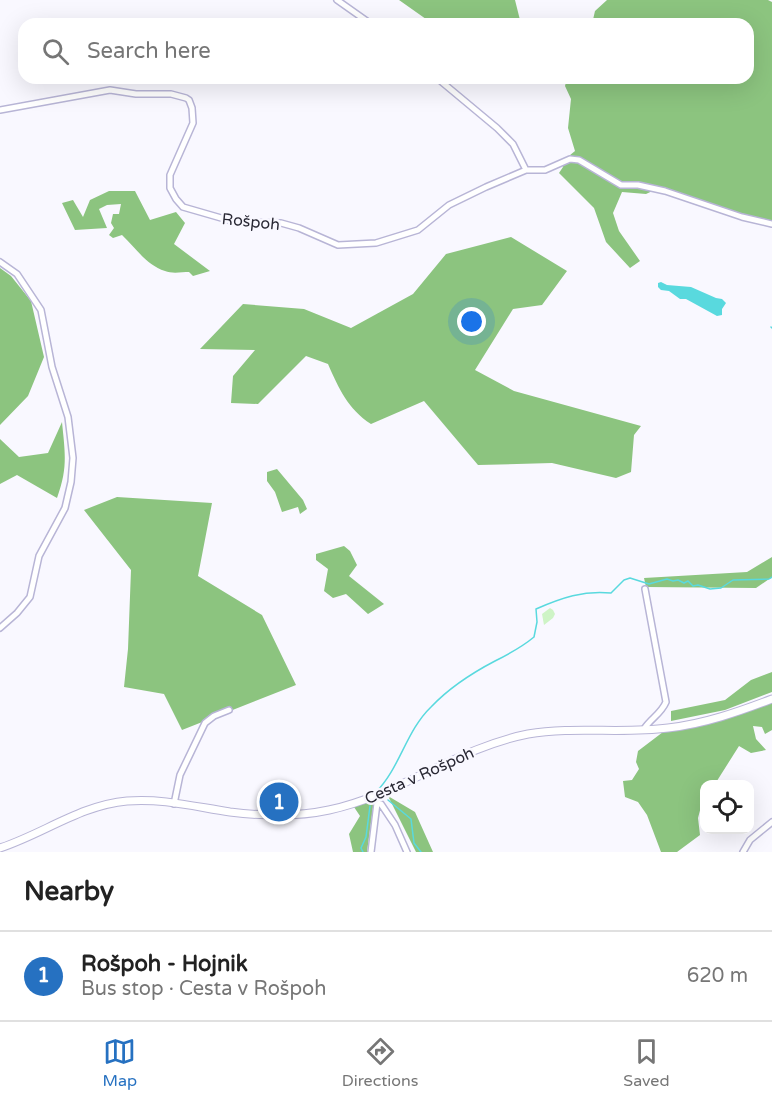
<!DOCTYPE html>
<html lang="en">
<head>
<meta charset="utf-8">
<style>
  :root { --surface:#fff; --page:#f6f6f6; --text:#222; --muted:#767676; --line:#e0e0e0; --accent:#2671c1 }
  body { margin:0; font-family:"Varela Round",sans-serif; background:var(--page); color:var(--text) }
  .controls { position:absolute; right:18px; bottom:18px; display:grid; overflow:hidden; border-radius:12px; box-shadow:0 6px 24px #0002 }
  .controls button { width:54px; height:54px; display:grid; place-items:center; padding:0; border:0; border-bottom:2px solid var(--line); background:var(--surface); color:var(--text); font:30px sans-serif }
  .you { position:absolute; left:472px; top:322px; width:21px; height:21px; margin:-15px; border:4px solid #fff; border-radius:50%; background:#1a73e8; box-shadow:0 0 0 9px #1a73e833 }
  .badge { display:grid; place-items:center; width:39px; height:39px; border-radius:50%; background:var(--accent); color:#fff; font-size:20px; font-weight:700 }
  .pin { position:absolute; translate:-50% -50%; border:3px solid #fff; box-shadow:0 2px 6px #0006 }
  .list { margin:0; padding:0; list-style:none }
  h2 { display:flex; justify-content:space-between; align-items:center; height:78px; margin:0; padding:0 24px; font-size:26px }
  h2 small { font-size:20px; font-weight:400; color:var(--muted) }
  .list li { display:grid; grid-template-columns:39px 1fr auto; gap:18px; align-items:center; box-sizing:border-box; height:90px; padding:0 24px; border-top:2px solid var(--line) }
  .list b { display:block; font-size:22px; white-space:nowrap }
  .list p { margin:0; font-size:20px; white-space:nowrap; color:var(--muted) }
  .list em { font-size:20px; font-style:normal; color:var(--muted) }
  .icon { flex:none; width:33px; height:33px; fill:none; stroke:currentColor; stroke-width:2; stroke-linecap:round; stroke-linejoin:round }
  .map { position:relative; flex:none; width:772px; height:852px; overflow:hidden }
  .search { position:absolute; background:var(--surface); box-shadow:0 6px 24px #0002; left:18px; right:18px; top:18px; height:66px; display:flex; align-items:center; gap:15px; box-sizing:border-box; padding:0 21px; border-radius:18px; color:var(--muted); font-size:22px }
  .sheet { height:168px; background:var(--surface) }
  nav { display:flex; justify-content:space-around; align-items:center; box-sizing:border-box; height:84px; border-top:2px solid var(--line); background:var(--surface); font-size:16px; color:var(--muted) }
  nav a { display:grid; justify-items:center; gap:3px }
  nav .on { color:var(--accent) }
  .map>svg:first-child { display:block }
  .green { fill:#cef4c6 }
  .forest { fill:#8cc47f }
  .water { fill:#59d9de }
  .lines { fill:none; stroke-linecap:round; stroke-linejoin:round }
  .stream { stroke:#59d9de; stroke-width:1.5 }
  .street-casing { stroke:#b8b5d6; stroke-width:8 }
  .secondary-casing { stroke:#b8b5d6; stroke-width:9 }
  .street { stroke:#fff; stroke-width:5 }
  .secondary { stroke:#fff; stroke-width:7 }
  .labels { text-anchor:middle; stroke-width:5; stroke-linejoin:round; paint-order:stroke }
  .street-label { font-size:16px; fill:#292834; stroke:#f9f8ff }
</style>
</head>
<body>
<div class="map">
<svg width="772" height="852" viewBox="0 0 772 852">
  <rect width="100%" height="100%" fill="#f9f8ff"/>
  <!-- green -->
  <path class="green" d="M550,608L553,610L555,614L553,618L544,625L542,614Z"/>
  <!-- forest -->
  <path class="forest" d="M399,0H515L521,24H433Z
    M607,0H768L772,2V221L702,204L661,187L646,194L622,192L613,213L619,231L640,261L630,268L606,242L594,208L559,173L563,167L564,160L575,151L568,128L571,99L565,86L567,78H748V24H592L595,11Z
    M109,191H135L150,220L176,212L185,223L174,244L210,271L193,276L189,272C182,272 172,274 165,271C146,265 136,248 122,235L113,238L109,235L114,228L111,223L113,214H119L121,204L107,205L99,209L107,228L75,230L62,203L73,200L83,217L90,200Z
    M511,237L567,271L542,305L513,309L475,370L514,391L641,426L634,435L631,472L616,478L552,463L478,465L424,401L371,424C348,409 339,389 328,364L306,356L258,404L231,403L233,376L255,350L200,349L243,304L304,309L351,328L413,294L446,254Z
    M0,268L11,276L31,301L44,357L28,396L0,425Z
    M62,422C65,453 68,468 57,498L17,475L0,484V439L19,457L48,453Z
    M277,469L303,500L307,509L300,514L298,507L282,512L275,492L267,481V472Z
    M117,497L212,503L198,576L262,615L296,685L182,730L164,694L124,687L128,649L131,570L84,510Z
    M344,546L350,551L357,565L349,576L384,604L368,614L346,594L333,598L324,591L328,569L316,560V554Z
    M772,557V577L756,588L646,587L644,578L747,572Z
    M772,672V692L725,710L671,721V711L725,700L751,680Z
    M772,701V730L765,734L762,727L753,726L756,739L766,750L751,753L739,746L715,784H704V795L698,818L700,835L677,852H661L647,815L638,802L625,797L623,781L632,780L639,769L636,762L638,751L663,732L704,725Z
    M388,796L415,812L433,852H416Z
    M374,800L367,852H353L349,834L360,816L354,807Z"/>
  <!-- water -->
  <path class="water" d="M661,282L667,285L691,287L716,298L722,299L726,303L722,309V315L717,316L686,299H680L669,291L661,290L658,287V283Z"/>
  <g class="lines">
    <!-- stream -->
    <path class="stream" d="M771,327L772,328
      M376,792C400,768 406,731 431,707C449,688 472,673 495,661C509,654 522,647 534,637L537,622L536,609C561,598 584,590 611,593L624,580L630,578L649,584L667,579L673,581L678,580L684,583L688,581L693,586L698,585L710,589L721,588L733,580L769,579L772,577
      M388,800L411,819L414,843L421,852
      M363,852L361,848L366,837L370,806"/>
    <!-- street casing -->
    <g class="street-casing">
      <path id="street" d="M337,0L371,24
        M437,78L497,128L513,144L526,170
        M0,110L110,90L136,94H171L186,98L189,100L192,108L193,123L170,175V188L176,199L183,207L235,222L281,223L299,228L338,245L376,243L418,230L449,205L486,187L526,170H545L570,159L579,160L621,185H638L665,191L742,217L772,224
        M0,262L17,274L41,310L52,367L68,417L73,458L71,482L65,508L39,556L30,597L17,613L0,628
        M644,729C650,719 661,714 666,702L645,589
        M377,797V803L381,804L395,825L407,852
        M174,804L180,775L205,723L214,716L229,710
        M371,852L377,803
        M743,852L750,840L772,822"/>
    </g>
    <!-- secondary casing -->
    <g class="secondary-casing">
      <path id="secondary" d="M0,848C43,834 81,805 127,801C162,798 196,807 230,812C263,816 297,817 329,810C399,795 457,748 528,734C574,726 621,734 668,728C704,724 738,712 772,699"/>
    </g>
    <!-- street -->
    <use href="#street" class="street"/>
    <!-- secondary -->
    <use href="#secondary" class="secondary"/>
  </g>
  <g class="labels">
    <!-- street labels -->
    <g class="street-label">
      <text transform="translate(251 221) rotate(6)" y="6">Rošpoh</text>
      <text transform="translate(419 775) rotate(-24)" y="6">Cesta v Rošpoh</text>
    </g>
  </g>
</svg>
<div class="controls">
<button><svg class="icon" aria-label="locate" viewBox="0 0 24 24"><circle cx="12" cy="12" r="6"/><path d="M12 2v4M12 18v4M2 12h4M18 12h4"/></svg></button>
</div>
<div class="you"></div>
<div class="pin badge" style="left:279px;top:802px">1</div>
<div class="search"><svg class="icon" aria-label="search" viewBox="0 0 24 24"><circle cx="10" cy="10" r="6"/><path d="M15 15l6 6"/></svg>Search here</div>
</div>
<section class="sheet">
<h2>Nearby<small></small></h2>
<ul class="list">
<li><span class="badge">1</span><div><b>Rošpoh - Hojnik</b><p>Bus stop · Cesta v Rošpoh</p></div><em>620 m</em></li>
</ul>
</section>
<nav>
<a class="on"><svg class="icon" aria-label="map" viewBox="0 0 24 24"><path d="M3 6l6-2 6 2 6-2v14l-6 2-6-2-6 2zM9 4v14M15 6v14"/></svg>Map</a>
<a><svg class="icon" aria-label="directions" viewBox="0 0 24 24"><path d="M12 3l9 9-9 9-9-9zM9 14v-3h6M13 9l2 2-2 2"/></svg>Directions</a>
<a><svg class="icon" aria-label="saved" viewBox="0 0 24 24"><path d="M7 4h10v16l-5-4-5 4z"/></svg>Saved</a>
</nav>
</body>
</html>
